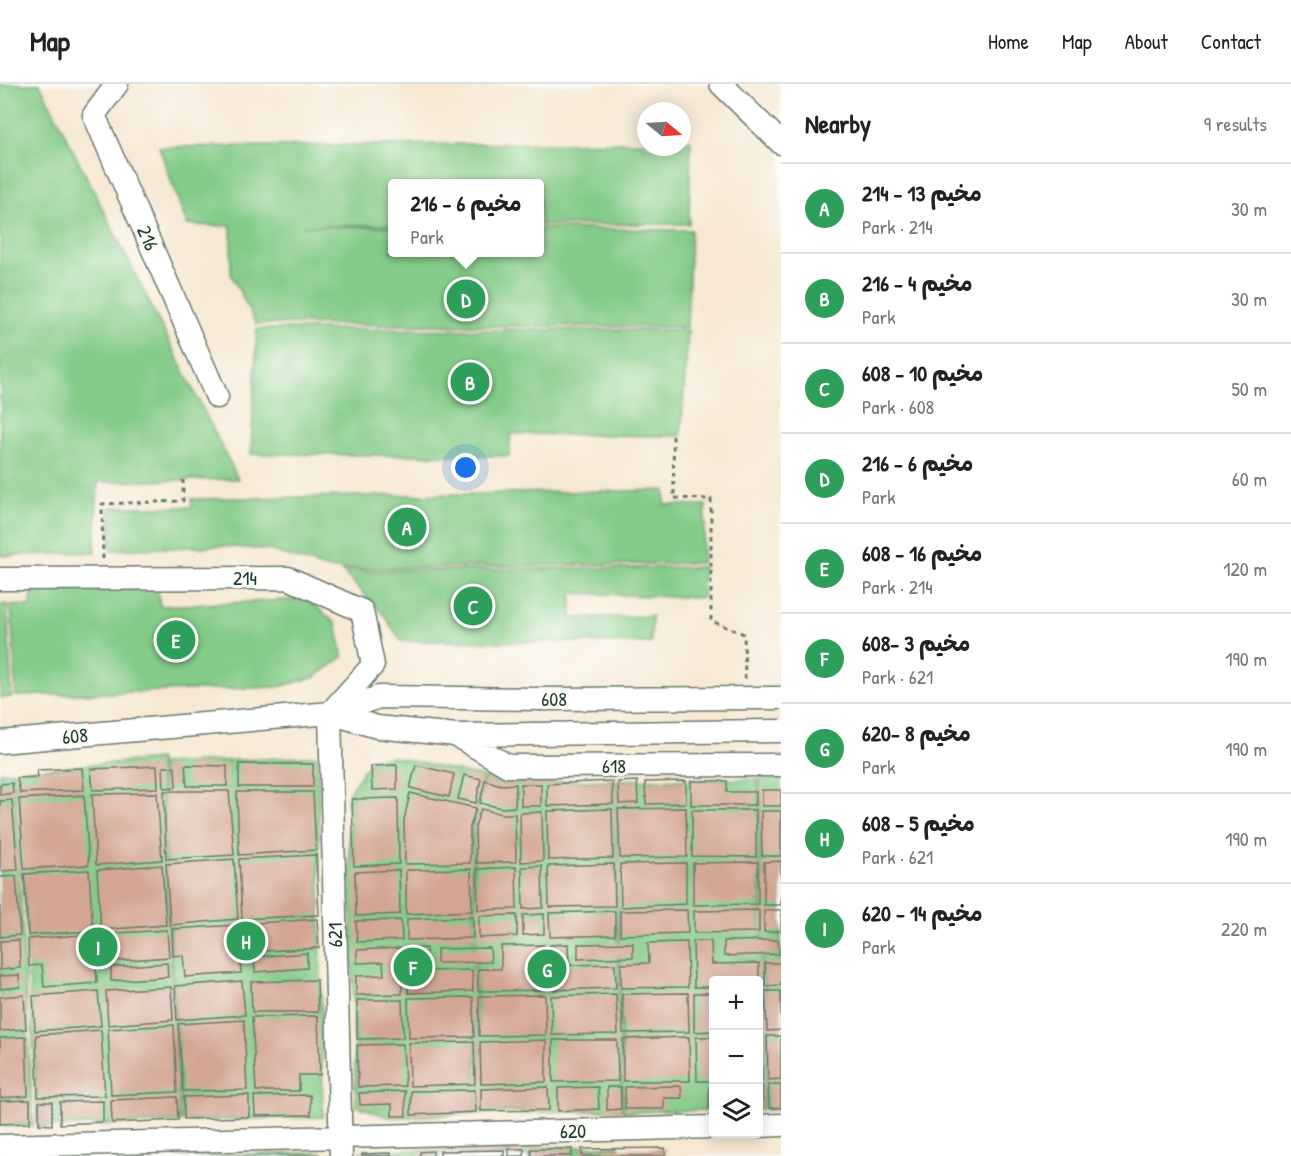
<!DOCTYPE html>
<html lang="en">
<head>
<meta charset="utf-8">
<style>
  :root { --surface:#fff; --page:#f2f2f2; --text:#222; --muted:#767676; --line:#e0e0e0; --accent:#111827 }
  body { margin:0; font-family:"Patrick Hand","Playpen Sans Arabic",sans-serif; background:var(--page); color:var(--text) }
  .controls { position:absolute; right:18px; bottom:18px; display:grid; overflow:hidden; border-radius:6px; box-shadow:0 3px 15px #0003 }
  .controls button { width:54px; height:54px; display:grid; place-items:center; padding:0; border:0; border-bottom:2px solid var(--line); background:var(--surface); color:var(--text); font:30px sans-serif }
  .compass { position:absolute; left:637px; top:18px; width:54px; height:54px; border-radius:50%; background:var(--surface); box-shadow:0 3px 15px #0003; rotate:108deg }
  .you { position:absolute; left:466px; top:384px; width:21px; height:21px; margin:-15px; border:4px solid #fff; border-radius:50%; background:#1a73e8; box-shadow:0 0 0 9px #1a73e833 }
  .badge { display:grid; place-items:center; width:39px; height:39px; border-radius:50%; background:var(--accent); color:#fff; font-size:20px; font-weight:700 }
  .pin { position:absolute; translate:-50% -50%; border:3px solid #fff; box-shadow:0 2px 6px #0006 }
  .popup { position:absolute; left:388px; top:95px; width:156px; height:78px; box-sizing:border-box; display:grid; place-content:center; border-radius:6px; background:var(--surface); filter:drop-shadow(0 2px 4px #0005); font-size:20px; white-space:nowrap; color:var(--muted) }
  .popup b { font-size:22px; color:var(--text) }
  .popup::after { content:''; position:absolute; left:50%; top:100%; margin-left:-12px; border:12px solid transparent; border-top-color:var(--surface) }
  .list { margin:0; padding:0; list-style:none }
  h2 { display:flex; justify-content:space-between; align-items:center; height:78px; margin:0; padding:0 24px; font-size:26px }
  h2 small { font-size:20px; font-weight:400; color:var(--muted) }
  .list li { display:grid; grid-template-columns:39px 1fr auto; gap:18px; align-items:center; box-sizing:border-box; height:90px; padding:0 24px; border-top:2px solid var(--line) }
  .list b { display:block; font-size:22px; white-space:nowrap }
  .list p { margin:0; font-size:20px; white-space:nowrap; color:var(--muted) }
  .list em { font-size:20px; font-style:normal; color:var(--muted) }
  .icon { flex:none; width:33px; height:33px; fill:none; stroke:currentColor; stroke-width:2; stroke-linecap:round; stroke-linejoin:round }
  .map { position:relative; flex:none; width:781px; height:1072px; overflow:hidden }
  header { display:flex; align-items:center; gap:36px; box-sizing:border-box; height:84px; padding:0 30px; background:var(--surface); border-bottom:2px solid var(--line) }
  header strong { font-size:28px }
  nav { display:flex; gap:33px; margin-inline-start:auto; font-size:21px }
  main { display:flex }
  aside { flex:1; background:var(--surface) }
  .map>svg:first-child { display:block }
  .green { fill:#83cb87; stroke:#51845e; stroke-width:1.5 }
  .building { fill:#d3a593 }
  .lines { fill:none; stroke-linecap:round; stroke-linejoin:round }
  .minor-casing { stroke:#6a796c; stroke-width:25 }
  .path { stroke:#6a796c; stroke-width:3; stroke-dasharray:4.5 4.5; stroke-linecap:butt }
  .minor { stroke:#fff; stroke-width:22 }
  .minor-bridge-casing { stroke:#6a796c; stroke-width:25; stroke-linecap:butt }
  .minor-bridge { stroke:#fff; stroke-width:22 }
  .labels { text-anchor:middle; stroke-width:6; stroke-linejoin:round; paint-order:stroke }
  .street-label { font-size:20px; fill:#1f3d34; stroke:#fdfcf7 }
</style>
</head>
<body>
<header>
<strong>Map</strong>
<nav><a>Home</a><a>Map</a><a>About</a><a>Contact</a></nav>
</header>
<main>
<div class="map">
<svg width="781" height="1072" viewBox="0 0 781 1072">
  <rect width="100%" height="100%" fill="#fdfcf7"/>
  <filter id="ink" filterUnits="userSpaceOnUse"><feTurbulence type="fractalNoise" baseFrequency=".0167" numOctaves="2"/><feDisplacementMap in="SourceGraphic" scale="12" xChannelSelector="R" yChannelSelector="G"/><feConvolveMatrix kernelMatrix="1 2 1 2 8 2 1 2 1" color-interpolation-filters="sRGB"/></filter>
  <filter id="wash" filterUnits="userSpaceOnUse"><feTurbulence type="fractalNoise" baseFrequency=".008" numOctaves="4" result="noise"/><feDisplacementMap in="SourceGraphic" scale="24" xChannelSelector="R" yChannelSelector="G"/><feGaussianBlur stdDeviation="1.35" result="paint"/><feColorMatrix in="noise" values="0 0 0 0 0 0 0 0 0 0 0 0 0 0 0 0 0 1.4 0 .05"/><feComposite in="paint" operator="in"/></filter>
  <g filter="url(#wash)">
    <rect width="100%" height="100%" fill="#f6e8d3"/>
    <!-- green -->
    <path class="green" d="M0,0H40L238,395L98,398L95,468L0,472Z
      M682,57H691L689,140L540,141V100H392V141L303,142L392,143V168H540V144L691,146L687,243L256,240L231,190V142L187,141L159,63L646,58V63H682Z
      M257,245L688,246L681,352L511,350L509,372L251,370Z
      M665,406V421H706L702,479L329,485L269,466L223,462L110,466V423H192V415Z
      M703,483L702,514L572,509V534L652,532L651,559L401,557L384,531L342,487Z
      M157,503L160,522L308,515L336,540L343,573L315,593L278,603L16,612L11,521L31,522L32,506Z
      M7,520L12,613L0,614V521Z
      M318,672L323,1033L182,1037L161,680Z
      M394,673L483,693L471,744L477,1029L391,1034L356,1022L348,710L371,675Z
      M159,675L180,1038L38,1043L17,687Z
      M14,687L33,1042H0V688Z
      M485,693L501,699L613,696L622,1026L480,1029L473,744Z
      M758,695L763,1025H758V896H714L713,1026L623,1028L616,696Z
      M760,695H781V1025L766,1026Z
      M619,1062V1072H508V1064Z
      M506,1063V1072H360V1068Z
      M323,1069L324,1072H173Z"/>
    <g id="blocks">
      <!-- building -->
      <path class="building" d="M239,680H313V703H239Z
        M185,681L227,682V702H187Z
        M397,681V705L372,706L371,682Z
        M416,681L454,690L449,713L410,704Z
        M157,682L158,704L93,706L91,685Z
        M163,683H175L176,703L164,704Z
        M82,684L84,706L20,709L17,694L38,693L37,686Z
        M464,691L481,695L476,719L458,715Z
        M485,696L501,701L516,700L515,723L502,724L480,719Z
        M612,697L613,720L547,722V700Z
        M637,697L638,719L619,720L618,698Z
        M686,697V719L646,720L645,698Z
        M691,697H727V708H756V721H691Z
        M12,699L13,709L0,711V700Z
        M521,700H541V722H521Z
        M762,706H781V722H762Z
        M164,707H229L234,771L166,775Z
        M237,708H313L316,766L239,771Z
        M157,709L162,776L96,781L92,710Z
        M410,709L476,724L470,743V779L405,780L404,736Z
        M84,711L89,781L24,785L19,715Z
        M398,714L399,780L354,782L352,715Z
        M12,716L18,786L0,787V717Z
        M686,724L687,773L620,774L618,725Z
        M481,725L502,730H515L516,778L476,779L475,742Z
        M612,725L613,774L548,776L547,727Z
        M692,726H756V773L692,772Z
        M761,727H781V772H762Z
        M542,728L543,777L521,778L520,729Z
        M316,771L319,831L242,835L239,775Z
        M234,775L238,835L170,841L166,780Z
        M781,777V821H764V778Z
        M758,778V820L693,821V779Z
        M686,779V820L621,823L620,780Z
        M614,780L615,822L549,823L548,782Z
        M162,781L166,841L101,846L97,786Z
        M542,782L543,824L523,825L522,783Z
        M516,783L517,825L478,826L477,785Z
        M471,785L472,827L406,830V786Z
        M89,786L93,847L28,851L24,790Z
        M399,786L400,830L356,832L355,788Z
        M16,792L20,851L0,853V793Z
        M687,826L688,849L620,851V827Z
        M759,826V848L694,849V827Z
        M764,826H781V847L764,848Z
        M615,827V851L550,853L549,829Z
        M544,830V850L523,851V831Z
        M517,831V852L479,854V832Z
        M473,833V854L407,856V835Z
        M317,835L319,864L245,868L243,840Z
        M401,836L402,856L357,858L356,837Z
        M238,841L241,889L185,893L183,871L173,872L172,845Z
        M167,846L169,873L103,878L101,850Z
        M94,850L97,899L44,903L42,881L29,882L28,855Z
        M19,856L20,884L0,886V857Z
        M778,856L779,870L724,872V857Z
        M693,857H711L712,880L759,879V896H714V903H694Z
        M687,858L688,903L621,904V880L649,879L648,859Z
        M633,859V873L578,875V860Z
        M568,860L569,881L615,880L616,904L551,906L550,861Z
        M544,861L545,906L478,907V885H501V862Z
        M402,864V910L356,911V892L384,891L383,878L357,879V866Z
        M426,864V887L472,886L473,907L408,909L407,865Z
        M490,864L491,878L437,879V865Z
        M307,869V884L255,888L254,873Z
        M167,879L168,893L111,897V883Z
        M765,879H781V901L765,902Z
        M19,891L20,903L0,905V892Z
        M317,896L318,928H252L251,898Z
        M242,897L245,931L177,936L175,902Z
        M171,903L173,936L108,941L106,907Z
        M98,907L101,942L35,947L33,912Z
        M765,907H781V946L767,947Z
        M688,909L689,948L623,949L622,910Z
        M694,909H714V947L694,948Z
        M616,910L618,950L552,951L551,912Z
        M24,911L26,945L0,947V913Z
        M545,911L546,951L479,952V912Z
        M473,913L474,953L409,954L408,914Z
        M357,916H402L403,954L357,955Z
        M758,930H761V947H758Z
        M318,932L320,991H299V1007H256L252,933Z
        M244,936L247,1006L183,1007L178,940Z
        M174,941L177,1008L111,1011L108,945Z
        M101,946L105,1012L38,1013L36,951Z
        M767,952H781V995L768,996Z
        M26,953L28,1012L0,1014V954Z
        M689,953L690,997H623V955Z
        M696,953H714V997H697Z
        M758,953H761L762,996H758Z
        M546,956V998L481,1000L480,958Z
        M553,956H617L618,997L553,998Z
        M474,958L475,1000L410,1002L409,959Z
        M403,960L405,1002L358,1003L357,961Z
        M768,1001H781V1024H769Z
        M681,1002L682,1014H664V1025H625V1003Z
        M758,1002H762V1024H758Z
        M548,1003L549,1026L481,1027V1005Z
        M598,1003L599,1025L558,1027V1004Z
        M607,1003H621V1025L607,1026Z
        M709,1003H714V1025H709Z
        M475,1006L476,1028L411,1031V1007Z
        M405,1007L406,1032H392V1020L360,1021L359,1009Z
        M249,1011V1033L184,1035V1013Z
        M310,1011L311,1031L255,1032L254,1012Z
        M177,1013L178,1036L112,1039L111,1016Z
        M30,1016V1039L0,1040V1017Z
        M103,1017V1038L60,1040V1018Z
        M39,1018H52V1041L39,1040Z
        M665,1064V1072H582V1065Z
        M509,1065H524V1072H509Z
        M531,1065H572V1072H531Z
        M504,1066V1072H440V1067Z
        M433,1067V1072H420V1068Z
        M391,1069V1072H362V1070Z"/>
    </g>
  </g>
  <g filter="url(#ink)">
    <use href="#blocks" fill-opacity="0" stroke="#6a796c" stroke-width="1.5"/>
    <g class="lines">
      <!-- minor casing -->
      <g class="minor-casing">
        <path id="minor" d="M117,0L94,31L217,313
          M721,0L781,59
          M0,495L288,494L362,527L373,581L330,629
          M330,629L341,1072
          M331,629L379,613L540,615
          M457,652L508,682L781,681
          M0,658L330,629L377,643L456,651L532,650
          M758,1042L781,1041
          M0,1062L714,1043"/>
      </g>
      <!-- path -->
      <path class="path" d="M673,352L674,414L711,415V537L744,550L745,596
        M103,475L102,420L183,417V396"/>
      <!-- minor -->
      <use href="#minor" class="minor"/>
      <!-- minor-bridge casing -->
      <g class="minor-bridge-casing">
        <path id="minor-bridge" d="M540,615L781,614
          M532,650L781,647"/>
      </g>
      <!-- minor-bridge -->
      <use href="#minor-bridge" class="minor-bridge"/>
    </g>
  </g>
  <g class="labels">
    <!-- street labels -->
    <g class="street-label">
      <text transform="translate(148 154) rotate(66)" y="7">216</text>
      <text x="245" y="501">214</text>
      <text x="554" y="622">608</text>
      <text transform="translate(75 652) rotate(-5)" y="7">608</text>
      <text x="614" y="689">618</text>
      <text transform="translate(335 851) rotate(-91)" y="7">621</text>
      <text transform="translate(573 1047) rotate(-1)" y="7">620</text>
    </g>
  </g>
</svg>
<div class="controls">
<button>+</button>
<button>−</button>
<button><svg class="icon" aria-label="layers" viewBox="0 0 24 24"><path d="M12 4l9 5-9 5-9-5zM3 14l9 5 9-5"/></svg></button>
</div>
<svg class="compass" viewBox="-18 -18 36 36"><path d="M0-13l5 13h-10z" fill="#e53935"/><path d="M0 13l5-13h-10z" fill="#767676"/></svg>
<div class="you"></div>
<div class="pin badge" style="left:407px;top:443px;background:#2e9e5b">A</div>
<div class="pin badge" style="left:470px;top:298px;background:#2e9e5b">B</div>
<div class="pin badge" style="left:473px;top:522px;background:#2e9e5b">C</div>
<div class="pin badge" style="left:466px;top:215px;background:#2e9e5b">D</div>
<div class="popup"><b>مخيم 6 - 216</b>Park</div>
<div class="pin badge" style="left:176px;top:556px;background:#2e9e5b">E</div>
<div class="pin badge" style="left:413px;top:883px;background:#2e9e5b">F</div>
<div class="pin badge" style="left:547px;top:885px;background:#2e9e5b">G</div>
<div class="pin badge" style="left:246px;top:857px;background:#2e9e5b">H</div>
<div class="pin badge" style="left:98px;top:863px;background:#2e9e5b">I</div>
</div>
<aside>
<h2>Nearby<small>9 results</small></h2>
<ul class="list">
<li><span class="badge" style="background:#2e9e5b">A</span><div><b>مخيم 13 - 214</b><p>Park · 214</p></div><em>30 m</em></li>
<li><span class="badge" style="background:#2e9e5b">B</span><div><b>مخيم 4 - 216</b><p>Park</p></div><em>30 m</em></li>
<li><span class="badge" style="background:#2e9e5b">C</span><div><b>مخيم 10 - 608</b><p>Park · 608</p></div><em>50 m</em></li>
<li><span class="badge" style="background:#2e9e5b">D</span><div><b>مخيم 6 - 216</b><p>Park</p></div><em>60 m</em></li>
<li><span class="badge" style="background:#2e9e5b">E</span><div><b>مخيم 16 - 608</b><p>Park · 214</p></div><em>120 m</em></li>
<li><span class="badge" style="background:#2e9e5b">F</span><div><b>مخيم 3 -608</b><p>Park · 621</p></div><em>190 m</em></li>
<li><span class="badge" style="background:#2e9e5b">G</span><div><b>مخيم 8 -620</b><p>Park</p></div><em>190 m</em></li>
<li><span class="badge" style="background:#2e9e5b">H</span><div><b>مخيم 5 - 608</b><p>Park · 621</p></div><em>190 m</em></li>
<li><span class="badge" style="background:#2e9e5b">I</span><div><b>مخيم 14 - 620</b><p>Park</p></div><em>220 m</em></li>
</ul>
</aside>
</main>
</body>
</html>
